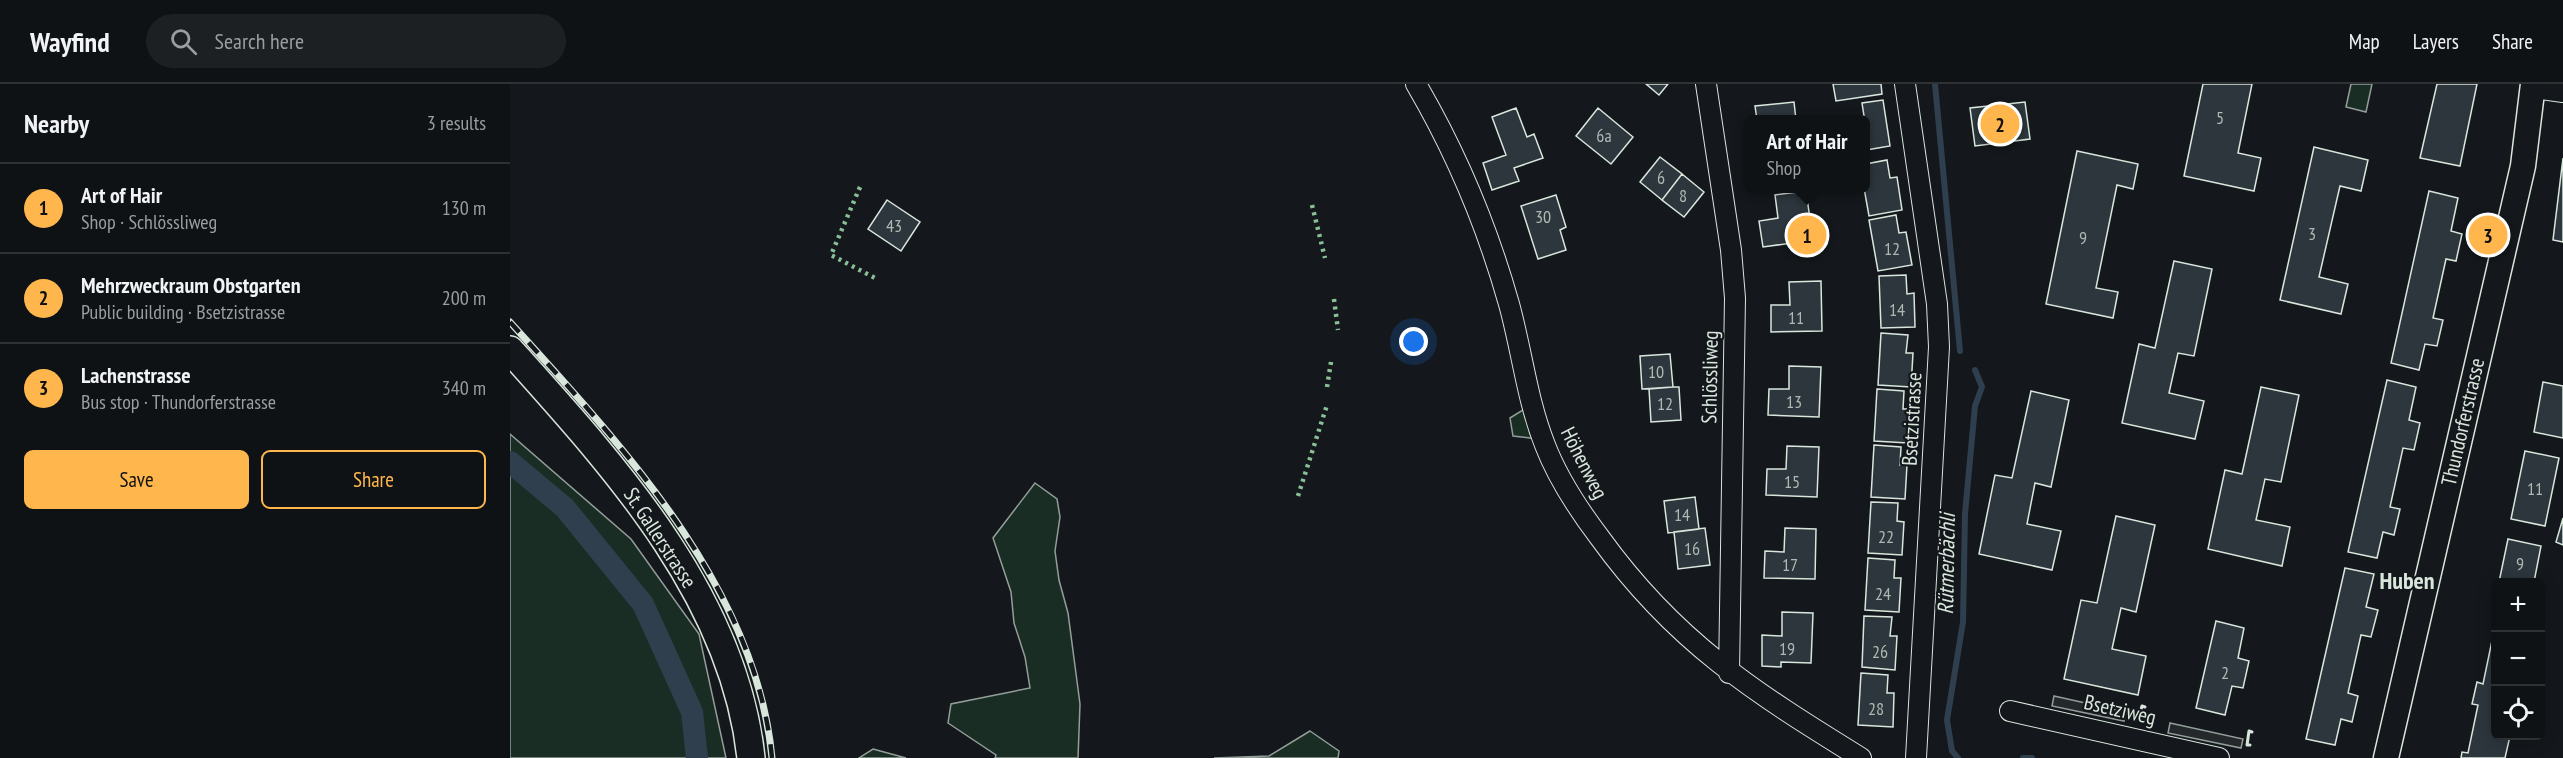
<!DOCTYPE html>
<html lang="en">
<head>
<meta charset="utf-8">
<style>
  :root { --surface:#0f1215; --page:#1d2022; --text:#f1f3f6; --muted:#9b9ea0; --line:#2f3234; --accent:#ffb74d }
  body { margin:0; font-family:"PT Sans Narrow",sans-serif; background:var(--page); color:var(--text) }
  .controls { position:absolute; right:18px; bottom:18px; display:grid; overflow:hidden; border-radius:9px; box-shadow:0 3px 15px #0003 }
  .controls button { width:54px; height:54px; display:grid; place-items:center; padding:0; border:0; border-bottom:2px solid var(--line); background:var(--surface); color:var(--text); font:30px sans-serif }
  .you { position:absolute; left:904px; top:258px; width:21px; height:21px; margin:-15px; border:4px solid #fff; border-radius:50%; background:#1a73e8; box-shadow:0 0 0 9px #1a73e833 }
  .badge { display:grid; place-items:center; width:39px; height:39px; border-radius:50%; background:var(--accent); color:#111; font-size:20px; font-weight:700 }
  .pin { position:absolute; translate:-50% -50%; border:3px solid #fff; box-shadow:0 2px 6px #0006 }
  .popup { position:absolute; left:1234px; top:31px; width:126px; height:78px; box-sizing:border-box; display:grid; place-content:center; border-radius:9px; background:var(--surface); filter:drop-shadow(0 2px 4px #0005); font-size:20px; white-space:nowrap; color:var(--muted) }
  .popup b { font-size:22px; color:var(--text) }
  .popup::after { content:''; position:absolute; left:50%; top:100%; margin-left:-12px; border:12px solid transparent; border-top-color:var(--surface) }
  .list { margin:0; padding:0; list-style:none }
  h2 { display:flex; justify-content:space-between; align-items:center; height:78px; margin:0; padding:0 24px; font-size:26px }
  h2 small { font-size:20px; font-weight:400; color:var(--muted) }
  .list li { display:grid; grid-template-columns:39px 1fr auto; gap:18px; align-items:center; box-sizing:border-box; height:90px; padding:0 24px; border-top:2px solid var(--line) }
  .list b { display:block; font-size:22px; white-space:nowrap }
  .list p { margin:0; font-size:20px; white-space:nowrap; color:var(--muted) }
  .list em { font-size:20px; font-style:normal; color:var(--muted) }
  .actions { display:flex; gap:12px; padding:18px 24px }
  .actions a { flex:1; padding:14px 0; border:2px solid var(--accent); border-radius:9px; text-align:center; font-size:21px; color:var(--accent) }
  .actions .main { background:var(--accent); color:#111 }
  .icon { flex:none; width:33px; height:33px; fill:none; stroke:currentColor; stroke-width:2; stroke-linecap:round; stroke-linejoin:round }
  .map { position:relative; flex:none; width:2053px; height:674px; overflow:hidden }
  header { display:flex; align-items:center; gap:36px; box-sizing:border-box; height:84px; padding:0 30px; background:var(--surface); border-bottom:2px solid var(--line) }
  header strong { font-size:28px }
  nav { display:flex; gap:33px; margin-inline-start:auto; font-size:21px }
  .search { width:420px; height:54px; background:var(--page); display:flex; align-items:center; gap:15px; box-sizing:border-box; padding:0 21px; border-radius:33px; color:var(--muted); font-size:22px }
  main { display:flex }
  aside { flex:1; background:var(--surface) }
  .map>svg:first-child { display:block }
  .green { fill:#1a2d24; stroke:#939e99; stroke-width:1.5 }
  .parking { fill:#24282b; stroke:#939e99; stroke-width:1.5 }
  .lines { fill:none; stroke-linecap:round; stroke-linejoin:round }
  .stream { stroke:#2f3f4d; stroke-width:6 }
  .canal { stroke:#2f3f4d; stroke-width:22 }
  .building { fill:#2c363c; stroke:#d8e6dc; stroke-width:1.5 }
  .minor-casing { stroke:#d8e6dc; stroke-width:22 }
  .tertiary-casing { stroke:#d8e6dc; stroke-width:27 }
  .secondary-casing { stroke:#d8e6dc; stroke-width:30 }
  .minor { stroke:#14181c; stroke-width:20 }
  .tertiary { stroke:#14181c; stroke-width:24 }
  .secondary { stroke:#14181c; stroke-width:27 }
  .rail-casing { stroke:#d8e6dc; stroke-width:7 }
  .rail { stroke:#14181c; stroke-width:4.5; stroke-dasharray:14; stroke-linecap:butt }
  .hedge { stroke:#8ac095; stroke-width:4.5; stroke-dasharray:3 4.5; stroke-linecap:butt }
  .wall { stroke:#d8e6dc; stroke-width:3 }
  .labels { text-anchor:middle; stroke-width:4.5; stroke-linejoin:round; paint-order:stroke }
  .number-label { font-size:18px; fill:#adbab4 }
  .street-label { font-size:21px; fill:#d8e6dc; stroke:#14181c }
  .water-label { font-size:22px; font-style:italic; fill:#d8e6dc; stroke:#14181c }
  .quarter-label { font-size:24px; font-weight:bold; fill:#d8e6dc; stroke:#14181c }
</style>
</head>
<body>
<header>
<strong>Wayfind</strong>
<div class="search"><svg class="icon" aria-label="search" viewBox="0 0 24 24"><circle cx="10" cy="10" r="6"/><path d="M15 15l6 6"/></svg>Search here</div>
<nav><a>Map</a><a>Layers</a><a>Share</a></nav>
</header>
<main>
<aside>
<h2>Nearby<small>3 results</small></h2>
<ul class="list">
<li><span class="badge">1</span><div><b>Art of Hair</b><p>Shop · Schlössliweg</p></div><em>130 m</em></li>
<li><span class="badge">2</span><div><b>Mehrzweckraum Obstgarten</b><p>Public building · Bsetzistrasse</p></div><em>200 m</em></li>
<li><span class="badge">3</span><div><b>Lachenstrasse</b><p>Bus stop · Thundorferstrasse</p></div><em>340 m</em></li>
</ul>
<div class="actions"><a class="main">Save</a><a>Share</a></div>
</aside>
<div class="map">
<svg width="2053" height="674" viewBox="0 0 2053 674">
  <rect width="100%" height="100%" fill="#14181c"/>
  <!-- green -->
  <path class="green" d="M1841,0H1862L1856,28L1836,23Z
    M1018,323L1028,355L1003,352L1000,334Z
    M0,350L121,455L189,550L216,674H0Z
    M525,399L547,415L550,433L545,467L549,496L558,529L570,620L568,674H485L486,671L438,639L441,620L520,604L515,573L504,539L501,508L483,454Z
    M800,647L829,667L828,674H704L759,672Z
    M363,665L396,674H349Z"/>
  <!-- parking -->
  <path class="parking" d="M1544,612L1616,628L1614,637L1542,622Z
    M1660,639L1733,655L1731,664L1658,649Z"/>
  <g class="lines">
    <!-- stream -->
    <path class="stream" d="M1425,0L1450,267
      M1448,674L1442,667L1437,636L1453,538L1455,430L1465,322L1472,303L1465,286
      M1513,674H1522"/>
    <!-- canal -->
    <path class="canal" d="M0,378L55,424L133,520L182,628L187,674"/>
  </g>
  <!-- building -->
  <path class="building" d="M1136,0H1158L1149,11Z
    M1323,0H1371L1372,10L1326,17Z
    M1693,0H1742L1728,69L1751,74L1744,107L1674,92Z
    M1927,0H1967L1950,82L1910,74Z
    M1373,16L1380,62L1356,66V36H1334L1354,32L1352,19Z
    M1284,18L1286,36H1247L1245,22Z
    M1515,18L1520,55L1465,62L1460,24Z
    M1006,24L1017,53L1024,50L1033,74L1004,84L1009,97L982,106L973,79L996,71L982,33Z
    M1088,24L1123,53L1101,80L1066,52Z
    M1804,63L1858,76L1851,107L1830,102L1809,193L1838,200L1831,230L1770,216Z
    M1567,67L1628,80L1623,105L1607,101L1586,204L1608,208L1603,234L1536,220Z
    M1150,73L1172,90L1152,116L1130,98Z
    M2053,74V158L2043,156Z
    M1377,76L1380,94L1387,93L1392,126L1359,132L1354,104L1356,80Z
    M1172,90L1194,108L1174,133L1152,116Z
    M1296,107L1303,156L1253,163L1249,137L1268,134L1265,111Z
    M1919,107L1948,114L1941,147L1952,150L1946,177L1936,175L1923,234L1933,236L1927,262L1915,260L1909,286L1881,279Z
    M1046,111L1056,143L1050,146L1056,166L1028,175L1011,122Z
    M377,116L410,138L391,167L358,145Z
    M1386,131L1389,149L1396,148L1402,181L1368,187L1359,136Z
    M1664,177L1702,185L1684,272L1668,269L1659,309L1694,317L1685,355L1612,339L1629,260L1645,264Z
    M1396,191L1397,210L1404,209L1405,243L1371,244L1369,192Z
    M1311,197L1312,247L1261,248V221H1280L1279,198Z
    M1371,249L1398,251L1396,269H1403L1401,303L1368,301Z
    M1160,270L1163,303L1132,305L1130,272Z
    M1279,282L1311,283L1309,333L1258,331L1259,305H1279Z
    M1877,296L1906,303L1899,336L1910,339L1904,366L1893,364L1880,423L1890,425L1884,451L1873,448L1867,474L1838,468Z
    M2033,298L2053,302V354L2024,348Z
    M1163,303H1169L1171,336L1141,338L1139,305Z
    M1751,303L1789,311L1771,398L1755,395L1746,436L1780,443L1772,482L1698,465L1715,386L1732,390Z
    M1367,305L1394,307L1393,325H1400L1398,359L1364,357Z
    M1521,307L1559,316L1541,403L1525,399L1517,440L1551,447L1542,486L1469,470L1485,391L1502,394Z
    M1364,361L1391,363L1390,381H1397L1395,415L1361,413Z
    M1277,362L1309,363L1307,413L1256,411L1257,385H1276Z
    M2015,367L2049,374L2035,442L2001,435Z
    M1185,413L1189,445L1158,449L1154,417Z
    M1361,418L1388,419L1387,437L1394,438L1392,471L1358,469Z
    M1606,432L1645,441L1626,528L1611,524L1602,565L1636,572L1628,611L1554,595L1571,516L1587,519Z
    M2053,434V461L2046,458Z
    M1195,444L1200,481L1168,485L1164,448Z
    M1275,444L1306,445L1305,495L1254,494L1255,467L1274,468Z
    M1998,455L2031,462L2024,498H1989Z
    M1358,474L1385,476L1384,494H1391L1389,528L1355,526Z
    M1835,484L1864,490L1856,523L1868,526L1861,553L1851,551L1838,609L1848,612L1842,638L1831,635L1825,661L1796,655Z
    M1272,528L1303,529L1301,579L1271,578V583L1252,582V551L1272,552Z
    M1354,532L1382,533L1380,552H1387L1385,586L1352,583Z
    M1706,537L1734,544L1728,574L1739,577L1733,604L1722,602L1715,631L1686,624Z
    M1984,547L1986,652H2000L1995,674H1951L1952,668L1958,669L1968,621L1962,620L1967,598L1973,600Z
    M1351,589L1378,591L1377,609H1384L1383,643L1348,641Z"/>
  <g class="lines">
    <!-- minor casing -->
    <g class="minor-casing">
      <path id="minor" d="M906,0C947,70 977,142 999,220C1012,267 1017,316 1035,361C1048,395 1068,425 1090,454C1165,558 1244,608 1351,674
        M1196,0L1221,166L1225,214L1219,589
        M1395,0L1427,220L1429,263L1406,674
        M2023,4L2053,8
        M1500,627L1709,674"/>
    </g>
    <!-- tertiary casing -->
    <g class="tertiary-casing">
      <path id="tertiary" d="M1876,674L2013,82L2023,0"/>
    </g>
    <!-- secondary casing -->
    <g class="secondary-casing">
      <path id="secondary" d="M0,266C104,382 224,512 241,674"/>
    </g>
    <!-- minor -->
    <use href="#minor" class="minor"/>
    <!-- tertiary -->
    <use href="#tertiary" class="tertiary"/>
    <!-- secondary -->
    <use href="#secondary" class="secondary"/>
    <!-- rail casing -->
    <g class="rail-casing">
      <path id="rail" d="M0,238C110,360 246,502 262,674"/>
    </g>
    <!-- rail -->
    <use href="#rail" class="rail"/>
    <!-- hedge -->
    <path class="hedge" d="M350,103L321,171L365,194
      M802,121L815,174
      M824,215L828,246
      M817,303L821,278
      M788,412L817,321"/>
    <!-- wall -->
    <path class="wall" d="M1632,637L1628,636L1632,622L1635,623
      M1740,661H1737L1739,647L1742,648"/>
  </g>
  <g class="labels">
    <!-- number labels -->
    <g class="number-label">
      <text x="1710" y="40">5</text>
      <text x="1094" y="58">6a</text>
      <text x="1151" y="100">6</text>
      <text x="1173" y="118">8</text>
      <text x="1033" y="139">30</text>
      <text x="384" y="148">43</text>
      <text x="1802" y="156">3</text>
      <text x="1573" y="160">9</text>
      <text x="1382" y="171">12</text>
      <text x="1387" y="232">14</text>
      <text x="1286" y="240">11</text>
      <text x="1146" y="294">10</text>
      <text x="1284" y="324">13</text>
      <text x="1155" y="326">12</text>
      <text x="1282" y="404">15</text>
      <text x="2025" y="411">11</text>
      <text x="1172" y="437">14</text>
      <text x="1376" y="459">22</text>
      <text x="1182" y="471">16</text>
      <text x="2010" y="486">9</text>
      <text x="1280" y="487">17</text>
      <text x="1373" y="516">24</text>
      <text x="1277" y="571">19</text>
      <text x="1370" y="574">26</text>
      <text x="1715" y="595">2</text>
      <text x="1366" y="631">28</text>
    </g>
    <!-- street labels -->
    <g class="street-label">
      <text transform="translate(1200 293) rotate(-89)" y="7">Schlössliweg</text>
      <text transform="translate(1402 335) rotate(-87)" y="7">Bsetzistrasse</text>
      <text transform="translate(1953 338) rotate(-77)" y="7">Thundorferstrasse</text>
      <text transform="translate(1074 379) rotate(63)" y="7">Höhenweg</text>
      <text transform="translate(150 454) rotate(57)" y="7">St. Gallerstrasse</text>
      <text transform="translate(1610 626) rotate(13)" y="7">Bsetziweg</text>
    </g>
    <!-- water labels -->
    <g class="water-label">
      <text transform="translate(1436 480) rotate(-89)" y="8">Rütmerbächli</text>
    </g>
    <!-- quarter labels -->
    <g class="quarter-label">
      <text x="1897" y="505">Huben</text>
    </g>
  </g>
</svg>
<div class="controls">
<button>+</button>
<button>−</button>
<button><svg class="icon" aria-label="locate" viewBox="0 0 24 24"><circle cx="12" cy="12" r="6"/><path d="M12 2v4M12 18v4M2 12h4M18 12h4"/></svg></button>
</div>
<div class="you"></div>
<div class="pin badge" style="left:1297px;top:151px">1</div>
<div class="popup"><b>Art of Hair</b>Shop</div>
<div class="pin badge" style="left:1490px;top:40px">2</div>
<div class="pin badge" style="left:1978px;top:151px">3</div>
</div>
</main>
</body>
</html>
